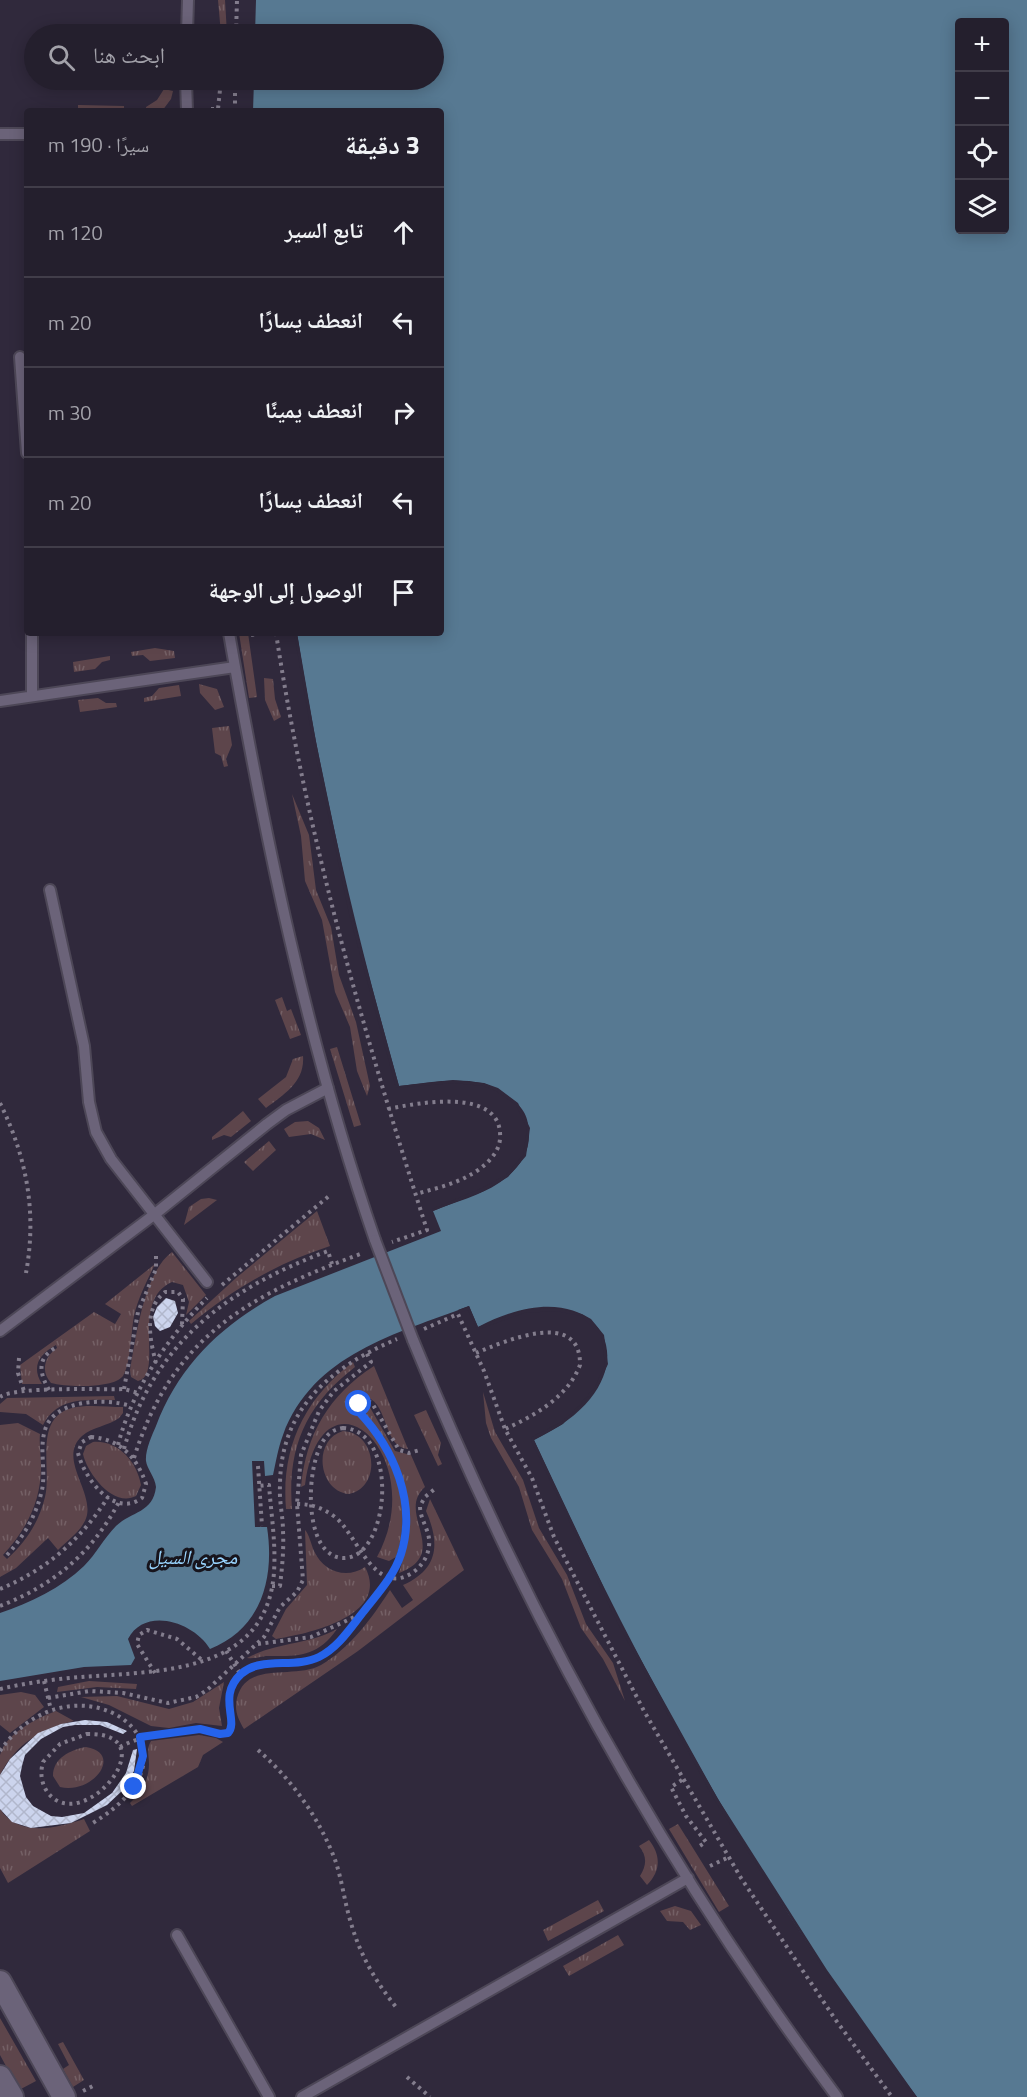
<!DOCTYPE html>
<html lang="ar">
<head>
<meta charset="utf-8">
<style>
  :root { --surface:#241f2d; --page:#2c2735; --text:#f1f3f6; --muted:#a3a2aa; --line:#413d49 }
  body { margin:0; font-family:"Titillium Web","Noto Naskh Arabic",sans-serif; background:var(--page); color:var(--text); direction:rtl }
  .controls { position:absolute; right:18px; top:18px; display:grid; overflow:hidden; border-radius:6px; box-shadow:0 3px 15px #0003 }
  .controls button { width:54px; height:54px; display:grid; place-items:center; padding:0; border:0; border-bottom:2px solid var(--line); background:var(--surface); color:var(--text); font:30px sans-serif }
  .stop { position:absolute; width:18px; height:18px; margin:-14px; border:4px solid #2563eb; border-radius:50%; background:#fff }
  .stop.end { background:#2563eb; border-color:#fff; box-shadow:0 2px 6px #0008 }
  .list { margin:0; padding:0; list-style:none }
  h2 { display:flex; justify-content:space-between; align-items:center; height:78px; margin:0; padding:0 24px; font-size:26px }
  h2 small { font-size:20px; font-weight:400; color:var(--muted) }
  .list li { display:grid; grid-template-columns:39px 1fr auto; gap:18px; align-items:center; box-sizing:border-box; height:90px; padding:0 24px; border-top:2px solid var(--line) }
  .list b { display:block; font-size:22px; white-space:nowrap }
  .list em { font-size:20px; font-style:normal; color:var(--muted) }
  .icon { flex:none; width:33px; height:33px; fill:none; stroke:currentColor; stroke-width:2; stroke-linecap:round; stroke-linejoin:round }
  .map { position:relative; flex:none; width:1027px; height:2097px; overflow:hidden; direction:ltr }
  .search { position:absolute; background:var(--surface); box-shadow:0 3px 15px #0003; left:24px; top:24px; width:420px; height:66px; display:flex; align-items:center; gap:15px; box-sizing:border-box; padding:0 21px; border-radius:33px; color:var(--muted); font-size:22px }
  .panel { position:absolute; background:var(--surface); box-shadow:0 3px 15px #0003; left:24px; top:108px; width:420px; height:528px; border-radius:6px; direction:rtl }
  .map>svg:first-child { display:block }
  .grass { fill:url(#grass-tufts) }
  .water { fill:#577992; fill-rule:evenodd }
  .pier { fill:#30293c }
  .building { fill:url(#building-cross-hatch) }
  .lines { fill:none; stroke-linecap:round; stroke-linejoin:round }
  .service-casing { stroke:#4d4757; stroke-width:14 }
  .minor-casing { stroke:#4d4757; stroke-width:26 }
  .path { stroke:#837d8d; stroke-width:4; stroke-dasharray:3 4.5; stroke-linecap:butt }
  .service { stroke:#6b6379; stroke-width:10 }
  .minor { stroke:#6b6379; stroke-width:22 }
  .service-bridge-casing { stroke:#4d4757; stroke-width:14; stroke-linecap:butt }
  .service-bridge { stroke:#6b6379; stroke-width:10 }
  .route { stroke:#2563eb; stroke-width:8 }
  .labels { text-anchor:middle; stroke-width:6; stroke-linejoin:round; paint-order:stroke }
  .water-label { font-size:20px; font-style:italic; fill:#98d3fd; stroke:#17141c }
</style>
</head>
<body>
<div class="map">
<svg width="1027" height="2097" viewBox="0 0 1027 2097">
  <defs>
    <pattern id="grass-tufts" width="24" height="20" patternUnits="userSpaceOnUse" patternTransform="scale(1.5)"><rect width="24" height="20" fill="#5d454b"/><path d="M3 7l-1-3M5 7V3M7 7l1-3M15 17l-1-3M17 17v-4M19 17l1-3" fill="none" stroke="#746065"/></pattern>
    <pattern id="building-cross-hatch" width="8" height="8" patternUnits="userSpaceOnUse" patternTransform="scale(1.5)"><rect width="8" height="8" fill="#ccd4ed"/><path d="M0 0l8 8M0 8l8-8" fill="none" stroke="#b1b7cc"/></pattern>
  </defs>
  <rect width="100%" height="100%" fill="#30293c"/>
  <!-- grass -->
  <path class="grass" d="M218,0H225L227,34H221Z
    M164,89L173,91L171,99L162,111H146V107L157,100Z
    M78,105L124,106V111L78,110Z
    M239,633H248L257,697L249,698Z
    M155,648L174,651L175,658L150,661L143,655L132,656L131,652Z
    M110,656V660L102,662L95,669L74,672L73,662Z
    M264,678L273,679L275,699L281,717L274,721L265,700Z
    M199,684L217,689L224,707L215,710L200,693Z
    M179,685L181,696L144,702V698L152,696L159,688Z
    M98,698L106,703H116L117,707L80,712L78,700Z
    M229,726L232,745L226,759L228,766L224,767L221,756L215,753L212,728Z
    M292,794L309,835L316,890L331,927L339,975L356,1022L370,1086L367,1096L357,1071L350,1027L335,992L322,920L305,881L301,836Z
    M282,997L287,1011L291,1009L301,1035L290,1039L275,1000Z
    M337,1047L361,1125L354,1127L330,1049Z
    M303,1056C305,1082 284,1094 266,1108L258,1099L286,1077L293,1059Z
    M243,1111L251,1121L231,1137L224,1135L212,1140V1137Z
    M308,1121L319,1128L325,1140L311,1134L289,1137L284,1129L295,1122Z
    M269,1141L276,1150L253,1171L244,1162Z
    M209,1198L217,1200L184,1225L189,1207L201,1199Z
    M317,1211L330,1246C278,1263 234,1288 191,1324L189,1321L236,1278Z
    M172,1252L206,1295L186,1315L189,1302L183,1285L172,1282C129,1301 165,1374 138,1381L131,1377L130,1370C136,1337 144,1272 172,1252Z
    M155,1264C147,1281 138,1298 134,1316C131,1331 131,1363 123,1376C113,1389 66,1387 51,1383C40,1371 45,1356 57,1348L56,1345C39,1354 31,1367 42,1384H22L20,1365L94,1312L115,1324L121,1314L105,1304Z
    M353,1362L355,1367C306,1405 287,1447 292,1509H286C281,1448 304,1399 353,1362Z
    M374,1366L408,1449C383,1447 389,1405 367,1397L359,1400L357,1412C365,1423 376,1433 383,1445C401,1477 409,1522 396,1557L389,1561L377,1557C432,1455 322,1357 305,1485L301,1487C306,1434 329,1395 374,1366Z
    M483,1392L495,1432L523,1480L539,1528L567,1575L586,1624L613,1663L625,1701L603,1659L581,1628L562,1579L532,1530L519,1487L491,1438L486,1423Z
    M114,1396L115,1400C87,1400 58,1396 43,1425L26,1414L0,1412V1404L7,1398Z
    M362,1403L368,1404L395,1451L411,1455L425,1487C395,1513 452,1553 399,1573C419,1507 401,1461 361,1408Z
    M123,1407V1413L119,1418C108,1426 92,1427 82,1436C58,1458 92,1489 87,1515C84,1529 68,1540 58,1550L48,1538L16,1568L0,1577V1425L18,1423L40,1434C39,1445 41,1456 41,1467C41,1502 26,1530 3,1555L7,1559C26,1542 39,1522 45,1497C52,1469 33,1418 72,1408C87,1404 107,1407 123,1407Z
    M426,1410L441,1443L438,1455L442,1464L438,1466L414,1415Z
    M343,1431C377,1433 382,1487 349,1494C318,1491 312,1440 343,1431Z
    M93,1442C118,1440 137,1462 141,1485L136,1496C113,1508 87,1473 83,1454L86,1446Z
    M430,1499L464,1570L358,1651L244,1729C238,1719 234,1710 237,1698C247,1660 294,1680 321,1665C350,1648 372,1618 390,1590L402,1608L413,1600L403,1585C439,1569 440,1543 426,1511Z
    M305,1530C309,1534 311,1544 314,1551C323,1571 346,1580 365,1567C391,1616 308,1634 276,1639L272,1636L286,1609L307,1585Z
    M337,1629C317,1658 297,1656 266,1656C260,1657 253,1659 247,1658C276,1642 309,1645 337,1629Z
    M89,1681L137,1684L136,1689L97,1687L57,1692L58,1687Z
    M224,1682L219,1708L222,1726L196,1723L169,1728L151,1726L109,1705L81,1697L117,1696L169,1709L193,1702Z
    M21,1692L35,1695L44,1707L10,1733L0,1725V1695Z
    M56,1711L74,1721C41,1728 15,1745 0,1775C0,1769 0,1761 0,1755C6,1733 37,1718 56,1711Z
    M199,1735L216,1738L223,1742L203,1755L198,1767L132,1806L130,1803C141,1793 149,1780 149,1764C149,1755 146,1749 151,1741Z
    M86,1747C124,1753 93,1795 60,1787L53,1776C53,1758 70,1750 86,1747Z
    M0,1809C19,1838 57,1828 84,1819L90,1831L8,1883L0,1868Z
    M678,1824L729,1906L719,1912L669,1829Z
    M649,1840C661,1855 661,1871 647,1885L640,1876C647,1865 647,1856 639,1846Z
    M598,1900L604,1911L548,1941L543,1930Z
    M675,1906L691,1911L701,1925L690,1930L683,1922L667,1921L660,1911Z
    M618,1935L624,1945L569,1976L563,1966Z
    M0,2018L36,2081L19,2090L0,2055Z
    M63,2042L84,2080L73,2087L63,2069L69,2065L58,2044Z"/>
  <!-- water -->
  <path class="water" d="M256,0H1027V2097H917C762,1895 639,1671 534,1440C664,1380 606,1259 478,1327L469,1306C396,1334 313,1354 283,1435C278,1448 276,1462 273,1475L265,1476L264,1461H252L255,1527H267C275,1579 261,1629 210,1649C194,1622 145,1606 128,1639L135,1658L131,1665L84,1667L0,1681V1613C30,1603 61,1588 84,1566C96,1554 104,1538 116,1526C132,1511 153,1513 156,1487C155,1477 147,1469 146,1461C145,1451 152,1435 156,1426C178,1367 220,1326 275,1296L441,1231L433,1211C457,1201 488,1194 508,1176C522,1164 530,1150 529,1132C528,1114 522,1105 506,1096C499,1092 490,1084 482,1083C455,1077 425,1083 399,1086C357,937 321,786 297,633H441V111H253L254,80H434V34H255ZM960,22H1004V230H960Z"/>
  <!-- pier -->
  <path class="pier" d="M294,633H297L316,742L352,914L399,1086L453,1080L484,1083L498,1088L518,1103L530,1128L526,1156L508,1177L484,1191L433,1211L432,1209L482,1188L506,1175L523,1155L527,1129L516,1105L496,1091L483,1086L454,1083L396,1088L349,914L313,743Z
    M469,1306L478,1327L524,1310L557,1308L582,1314L591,1319L604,1335L608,1364L597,1388L563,1424L534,1440L620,1622L718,1799L827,1970L917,2097H914L908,2089L825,1971L715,1801L618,1624L531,1441L532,1437L561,1422L574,1411L595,1387L605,1364L601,1336L581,1316L556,1311L524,1313L477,1330L468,1310L459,1313L458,1310Z"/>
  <!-- building -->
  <path class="building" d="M166,1298L175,1301L178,1313L170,1327L160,1331L155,1326L153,1317L157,1307Z
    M85,1720L107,1722L127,1731L123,1734L100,1725H75L63,1727L41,1739L25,1755L22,1766L20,1776L26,1797L33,1806L51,1816L62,1817L84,1813L112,1793L126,1773L133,1750L137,1749L134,1771L123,1790L107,1805L71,1823L31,1828L12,1822L0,1809V1775L10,1759L38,1733L61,1724Z"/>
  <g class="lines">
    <!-- service casing -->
    <g class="service-casing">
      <path id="service" d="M187,34L188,0
        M186,80L187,111
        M0,134H27
        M20,357L27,453
        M229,633C265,838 307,1043 375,1240
        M32,696V633
        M0,701L235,667
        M50,890L84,1046L89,1102L96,1132L111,1159L207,1282
        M0,1331L155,1214L267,1124L286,1110L328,1088
        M413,1340C522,1607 664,1865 837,2097
        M177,1935L269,2097
        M302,2097L688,1878"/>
    </g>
    <!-- minor casing -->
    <g class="minor-casing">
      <path id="minor" d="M0,1982L64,2097
        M0,2077L12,2097"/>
    </g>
    <!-- path -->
    <path class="path" d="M236,34L237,0
      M211,109H218L221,80
      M235,111V80
      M276,633C307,837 364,1034 427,1230L392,1242
      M251,635L262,633
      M0,1103C27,1158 37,1213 26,1273
      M388,1109C417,1103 504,1086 500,1139C499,1155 482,1169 468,1176C452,1185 433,1189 416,1194
      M222,1285L329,1196
      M424,1329L458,1314L484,1371L505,1429L532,1478L554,1537L644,1711L741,1878L835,2019L892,2097
      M476,1353C505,1341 581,1308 580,1365C568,1397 534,1416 505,1429
      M19,1358L18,1373L24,1391
      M156,1363C150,1340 143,1309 165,1292H178L183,1299L182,1324
      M124,1389L138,1312L156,1269V1255
      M49,1390C40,1374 36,1359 55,1348
      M0,1397C15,1386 100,1390 124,1389L138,1393
      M343,1428C400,1430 390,1558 344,1558C301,1558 305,1458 327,1436C331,1431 337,1429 343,1428Z
      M91,1437C121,1439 137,1458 146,1484L142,1498C113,1519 84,1477 78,1453L82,1442Z
      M118,1445C132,1390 167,1338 207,1298
      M124,1449C153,1343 228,1288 328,1251L332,1264
      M134,1458C172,1336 249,1295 363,1253
      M258,1466L262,1526
      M297,1504C312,1504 323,1508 335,1517C357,1534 374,1597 412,1573C421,1567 428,1557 429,1546C431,1531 420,1521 420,1506L425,1497L436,1488
      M7,1555C24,1536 36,1516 42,1490C46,1471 39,1449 45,1430C54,1399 105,1398 131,1406
      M272,1586H280C282,1568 284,1550 283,1531C283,1516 279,1501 280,1486C280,1408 331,1367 397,1339
      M0,1589C46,1570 82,1539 108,1497
      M0,1606C54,1585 92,1553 119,1502
      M258,1644L311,1637L361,1614
      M226,1651L241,1675
      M155,1673L137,1644L139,1635L147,1630L177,1639L203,1661
      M44,1681L51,1710
      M0,1689C26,1683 54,1679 81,1677C157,1671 267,1675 274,1572C276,1543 271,1513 269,1485L259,1486
      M48,1698L90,1691L123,1693L168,1703L196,1697L207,1690L264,1637L280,1607L297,1592L303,1580L297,1504L301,1455L319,1411L334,1391L371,1362L366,1352
      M87,1734C170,1732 83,1837 48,1793C41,1783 40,1773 43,1762L60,1744Z
      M120,1747C144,1734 173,1731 200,1729C210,1728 218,1736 228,1733C239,1721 217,1696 241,1674C261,1656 294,1669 320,1657C339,1647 351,1627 364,1611C378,1593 394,1576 401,1554C417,1503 394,1448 359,1411V1404L365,1400L372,1403L399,1450L409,1453L420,1450
      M258,1750C292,1780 317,1815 334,1857C342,1878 344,1901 351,1923C360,1955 376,1982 396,2007
      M0,1751C73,1646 224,1746 91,1824
      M682,1780L671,1787L686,1816L706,1842L698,1847
      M710,1866L729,1857
      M407,2077L430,2097
      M83,2091L93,2086"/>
    <!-- service -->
    <use href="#service" class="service"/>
    <!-- minor -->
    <use href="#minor" class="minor"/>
    <!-- service-bridge casing -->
    <g class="service-bridge-casing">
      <path id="service-bridge" d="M375,1240L413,1340"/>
    </g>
    <!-- service-bridge -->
    <use href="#service-bridge" class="service-bridge"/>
  </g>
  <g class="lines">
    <!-- route -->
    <path class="route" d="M134,1787L143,1756L140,1737L200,1729L220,1734L228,1733C239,1721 217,1696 241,1674C261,1656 294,1669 319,1657C339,1647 351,1627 364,1611C378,1593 394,1576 401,1554C417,1503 394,1449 359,1412V1404"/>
  </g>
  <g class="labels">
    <!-- water labels -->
    <g class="water-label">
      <text x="193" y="1564">مجرى السيل</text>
    </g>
  </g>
</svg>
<div class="controls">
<button>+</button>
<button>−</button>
<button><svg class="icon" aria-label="locate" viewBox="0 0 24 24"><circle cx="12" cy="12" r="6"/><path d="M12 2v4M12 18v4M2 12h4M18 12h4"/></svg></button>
<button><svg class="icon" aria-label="layers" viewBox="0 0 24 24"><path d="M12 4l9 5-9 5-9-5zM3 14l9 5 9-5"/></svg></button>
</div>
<div class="stop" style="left:359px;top:1404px"></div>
<div class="stop end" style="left:134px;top:1787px"></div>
<div class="search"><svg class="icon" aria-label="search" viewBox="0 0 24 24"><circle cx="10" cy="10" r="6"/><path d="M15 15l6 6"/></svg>ابحث هنا</div>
<section class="panel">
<h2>3 دقيقة<small>سيرًا · 190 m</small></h2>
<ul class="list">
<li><svg class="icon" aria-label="ahead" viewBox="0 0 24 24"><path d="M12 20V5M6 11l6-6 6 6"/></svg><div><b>تابع السير</b></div><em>120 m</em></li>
<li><svg class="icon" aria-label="left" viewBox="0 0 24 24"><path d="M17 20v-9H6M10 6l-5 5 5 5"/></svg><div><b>انعطف يسارًا</b></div><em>20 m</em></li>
<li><svg class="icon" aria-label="right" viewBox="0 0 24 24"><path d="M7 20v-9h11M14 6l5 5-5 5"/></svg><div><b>انعطف يمينًا</b></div><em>30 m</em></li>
<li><svg class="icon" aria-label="left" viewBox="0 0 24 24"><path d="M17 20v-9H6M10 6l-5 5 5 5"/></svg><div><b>انعطف يسارًا</b></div><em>20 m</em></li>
<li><svg class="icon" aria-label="arrive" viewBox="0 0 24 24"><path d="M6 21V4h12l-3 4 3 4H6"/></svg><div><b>الوصول إلى الوجهة</b></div></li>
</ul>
</section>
</div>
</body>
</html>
